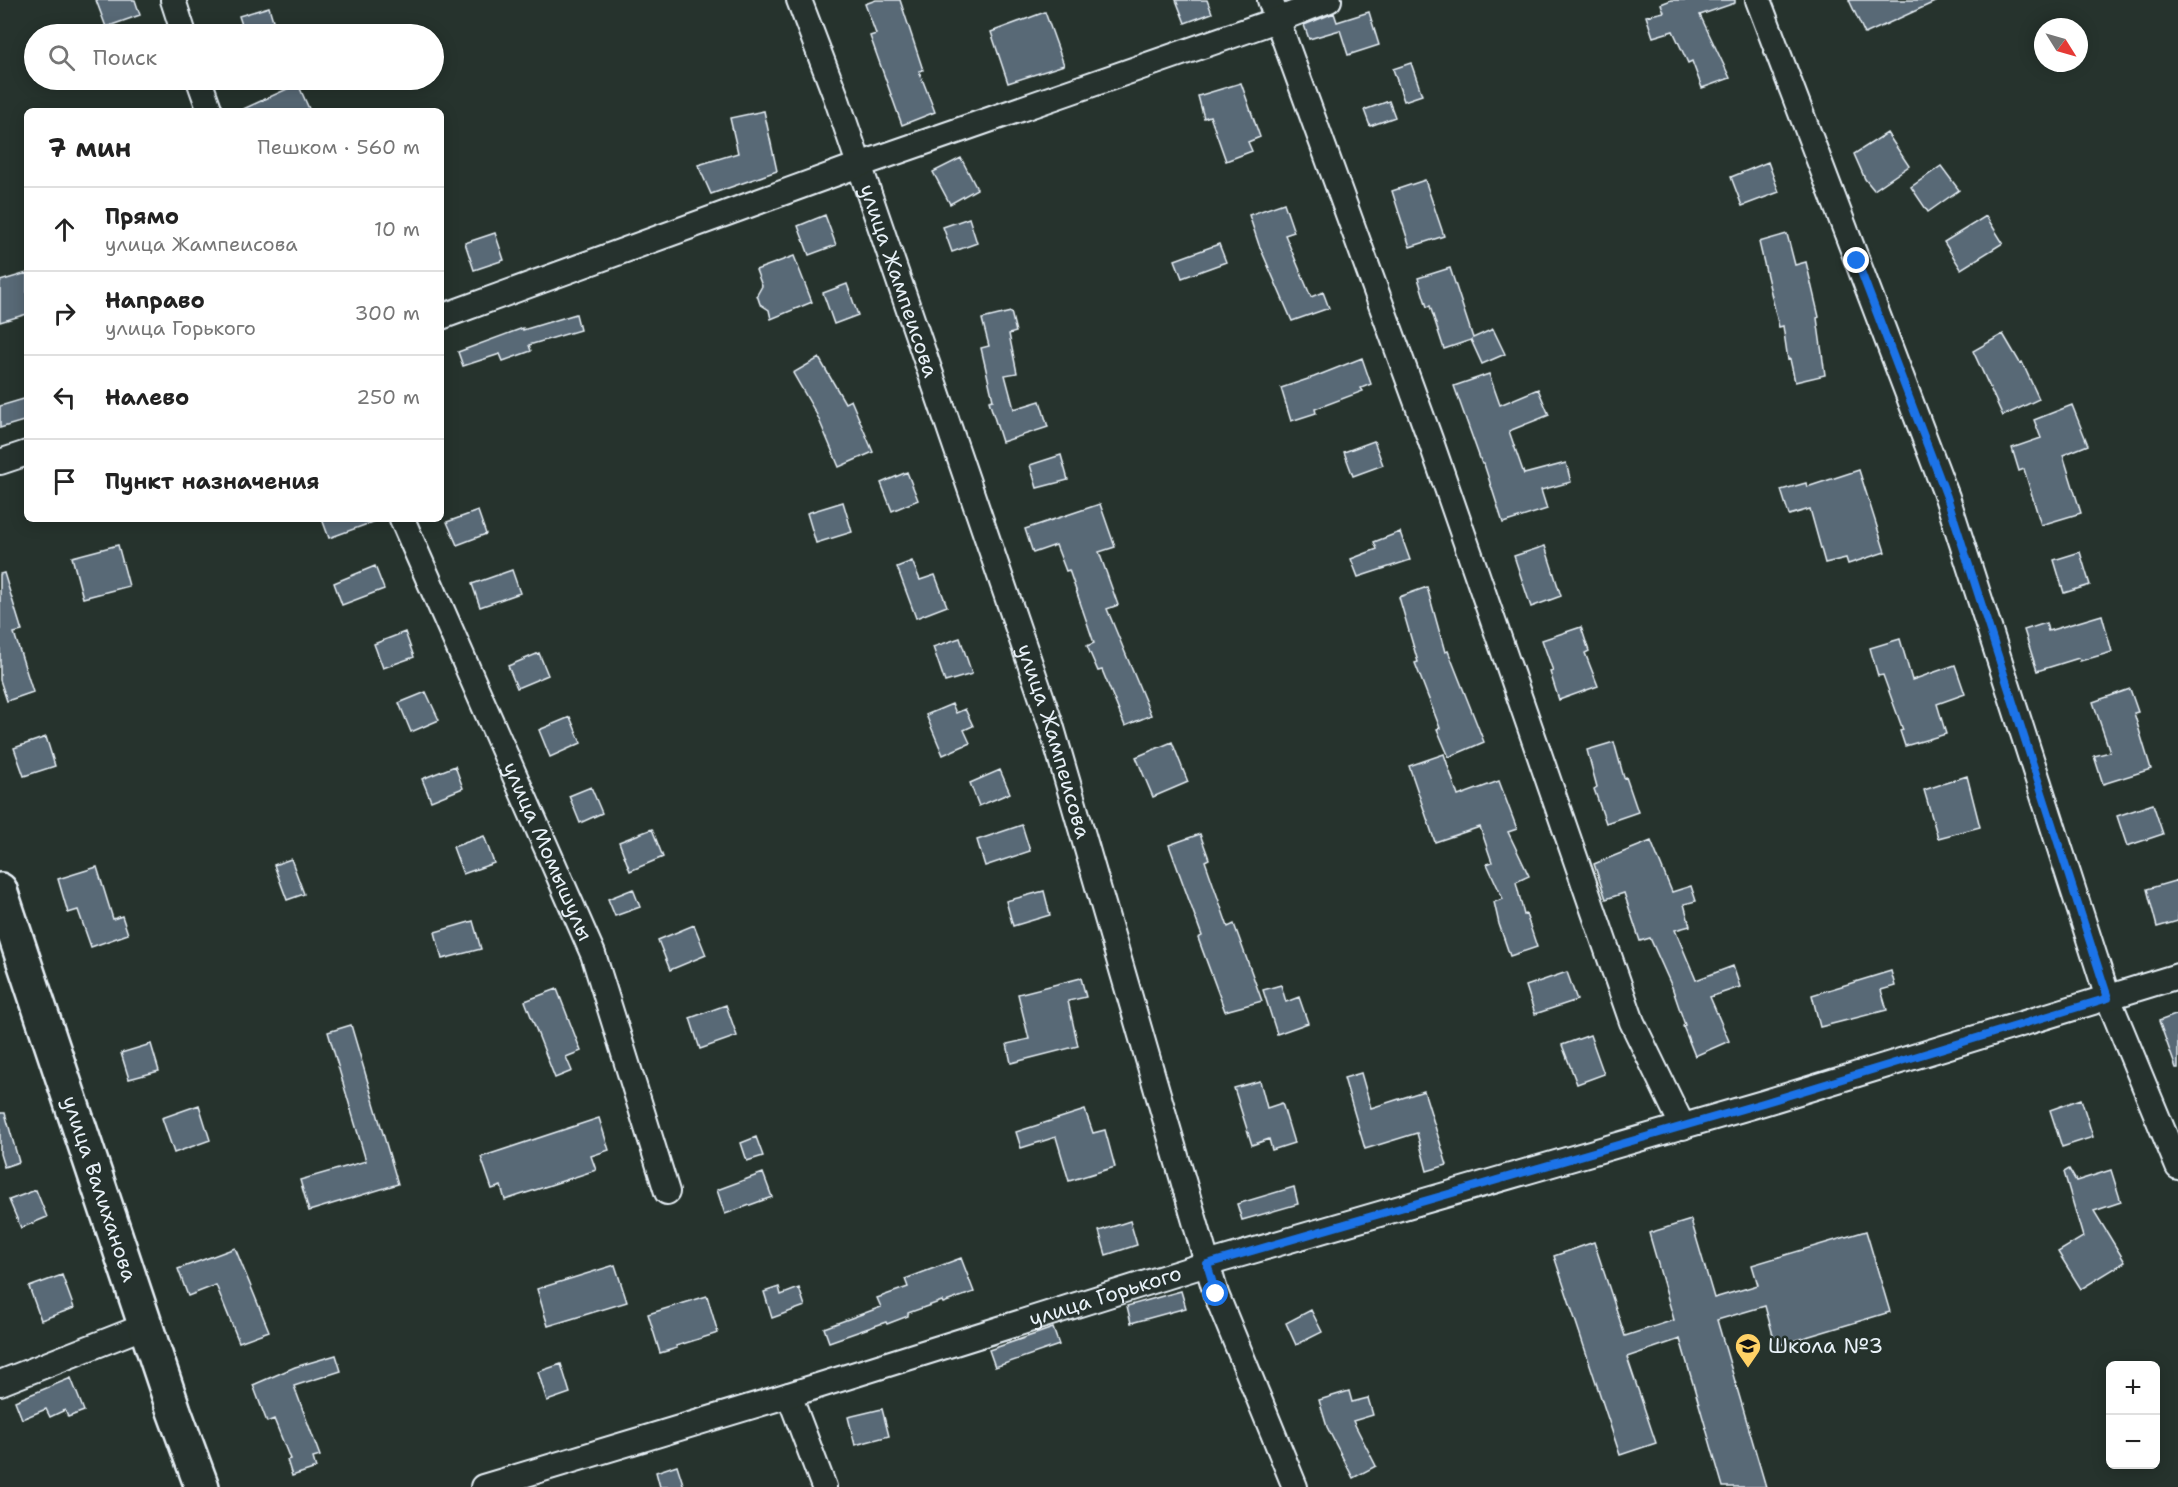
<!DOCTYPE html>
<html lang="ru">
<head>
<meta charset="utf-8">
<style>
  :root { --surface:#fff; --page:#f6f6f6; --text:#222; --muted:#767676; --line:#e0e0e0 }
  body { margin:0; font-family:"Shantell Sans",sans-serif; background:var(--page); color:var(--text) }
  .controls { position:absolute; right:18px; bottom:18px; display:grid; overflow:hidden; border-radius:9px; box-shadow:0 3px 15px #0003 }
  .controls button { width:54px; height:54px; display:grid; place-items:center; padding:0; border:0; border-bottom:2px solid var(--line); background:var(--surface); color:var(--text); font:30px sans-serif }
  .compass { position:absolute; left:2034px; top:18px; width:54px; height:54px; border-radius:50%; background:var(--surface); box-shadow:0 3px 15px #0003; rotate:127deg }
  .stop { position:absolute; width:18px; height:18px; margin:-14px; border:4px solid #1a73e8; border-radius:50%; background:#fff }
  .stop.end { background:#1a73e8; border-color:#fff; box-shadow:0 2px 6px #0008 }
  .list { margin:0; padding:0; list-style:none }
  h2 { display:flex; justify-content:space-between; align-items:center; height:78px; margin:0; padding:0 24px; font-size:26px }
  h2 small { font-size:20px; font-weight:400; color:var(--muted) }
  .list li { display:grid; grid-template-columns:39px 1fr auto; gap:18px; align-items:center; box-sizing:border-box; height:84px; padding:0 24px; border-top:2px solid var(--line) }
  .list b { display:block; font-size:22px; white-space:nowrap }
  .list p { margin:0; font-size:20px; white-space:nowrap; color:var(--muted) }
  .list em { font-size:20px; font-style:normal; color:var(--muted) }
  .icon { flex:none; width:33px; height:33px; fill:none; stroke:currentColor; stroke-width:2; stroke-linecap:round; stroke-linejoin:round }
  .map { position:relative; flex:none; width:2178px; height:1487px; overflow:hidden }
  .search { position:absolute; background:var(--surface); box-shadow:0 3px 15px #0003; left:24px; top:24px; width:420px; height:66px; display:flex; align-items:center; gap:15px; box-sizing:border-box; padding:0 21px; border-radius:33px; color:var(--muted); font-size:22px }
  .panel { position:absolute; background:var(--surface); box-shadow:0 3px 15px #0003; left:24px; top:108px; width:420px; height:414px; border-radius:9px }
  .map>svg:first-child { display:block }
  .building { fill:#596976; stroke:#e8f1f8; stroke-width:1.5 }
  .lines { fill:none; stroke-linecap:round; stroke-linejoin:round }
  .minor-casing { stroke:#e8f1f8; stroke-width:28 }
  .secondary-casing { stroke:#e8f1f8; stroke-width:38 }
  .minor { stroke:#26332d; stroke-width:24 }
  .secondary { stroke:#26332d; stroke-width:33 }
  .route { stroke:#1a73e8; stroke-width:8 }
  .labels { text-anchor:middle; stroke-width:5; stroke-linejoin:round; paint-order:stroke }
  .street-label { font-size:21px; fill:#e8f1f8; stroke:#26332d }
  .poi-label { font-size:21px; fill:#e8f1f8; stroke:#26332d; text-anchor:start }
</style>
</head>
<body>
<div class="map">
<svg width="2178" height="1487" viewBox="0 0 2178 1487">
  <rect width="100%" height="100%" fill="#26332d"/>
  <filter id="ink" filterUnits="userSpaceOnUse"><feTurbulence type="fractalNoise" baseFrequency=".0167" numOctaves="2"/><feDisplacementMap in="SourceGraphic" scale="12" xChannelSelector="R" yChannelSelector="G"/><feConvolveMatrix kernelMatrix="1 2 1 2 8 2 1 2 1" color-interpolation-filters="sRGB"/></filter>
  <g filter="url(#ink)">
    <!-- building -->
    <path class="building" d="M96,0H135L140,15L106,27Z
      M876,0H900L923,70L919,71L935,112L902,125L870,36L876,34L865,4Z
      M1176,0H1207L1212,13L1185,23Z
      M1671,0H1735V3L1700,15L1730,78L1702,88L1692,61L1688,63L1673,31L1653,37L1646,16L1664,12L1661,4Z
      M1849,0H1939L1865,34Z
      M269,7L277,34H245L239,16Z
      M1045,12L1064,65L1008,83L991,32Z
      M1369,12L1379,45L1348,55L1340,30L1309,39L1304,25L1334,13L1337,22Z
      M1411,63L1422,95L1404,101L1393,69Z
      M1241,83L1260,137L1248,142L1252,151L1226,161L1210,116L1204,118L1198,96Z
      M298,84L310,111H239Z
      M1389,101L1395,117L1370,126L1364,110Z
      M764,111L777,171L711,194L698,165L738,153L730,118Z
      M1887,133L1909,166L1874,190L1865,179L1854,154Z
      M961,158L977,189L950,204L933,172Z
      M1768,162L1779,192L1742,206L1731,177Z
      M1941,166L1959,190L1928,212L1911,187Z
      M1425,180L1444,236L1410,247L1392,191Z
      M1284,203L1294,232L1285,235L1311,297L1323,292L1329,308L1292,321L1259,245L1249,215Z
      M825,215L836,245L809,255L798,226Z
      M1986,216L2003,243L1961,269L1944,242Z
      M969,218L977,243L952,252L943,227Z
      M495,233L504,260L474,270L465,243Z
      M1787,234L1795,265L1806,262L1819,317L1817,318L1825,375L1795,382L1790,359L1788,360L1783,326L1779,327L1759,242Z
      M1219,244L1226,262L1182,278L1175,260Z
      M794,256L812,302L771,319L769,310L760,304L757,295L762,286L756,270Z
      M1450,268L1473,338L1493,329L1505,354L1482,364L1471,340L1444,349L1430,306L1427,307L1418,278Z
      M27,273V314L0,322V281Z
      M847,284L858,315L834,324L823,293Z
      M1011,312L1016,332L1009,334L1017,373L1005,375L1014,409L1040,401L1048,427L1002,442L989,401L993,400L981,348L989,346L982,319Z
      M576,314L580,330L529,345L531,351L503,361L500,354L463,366L458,352L523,328V330Z
      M2003,334L2020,363L2022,362L2039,399L2003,416L1973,351Z
      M819,358L845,403L851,400L873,452L839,467L817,415L793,373Z
      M1362,358L1371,384L1361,388L1363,391L1315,409L1316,413L1291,421L1281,388L1314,377Z
      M1489,374L1500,405L1538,389L1549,415L1509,431L1524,474L1566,463L1571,482L1541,490L1547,509L1503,523L1484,464H1482L1454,386Z
      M27,398V420L0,428V406Z
      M2072,405L2088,445L2063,455L2081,513L2041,525L2024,469L2019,471L2012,448L2041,438L2034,420Z
      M1374,441L1383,465L1353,476L1344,452Z
      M1061,455L1068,480L1037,488L1030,465Z
      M1859,470L1885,552L1848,564L1846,558L1825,563L1810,509L1789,515L1781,490L1806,483L1807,487Z
      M907,472L918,500L892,511L881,483Z
      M843,502L852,532L816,543L807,513Z
      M1100,504L1115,547L1099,552L1118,605L1107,609L1151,715L1125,726L1102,670L1098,671L1087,646L1094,643L1069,570L1066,571L1056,545L1033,553L1025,529Z
      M478,511L486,534L457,545L447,522Z
      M322,519H376V521L329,538Z
      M1400,532L1410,560L1358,577L1351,559L1377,549L1374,542Z
      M118,545L129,586L83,598L72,557Z
      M1545,546L1561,596L1531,607L1514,556Z
      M2080,552L2090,585L2064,593L2054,560Z
      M912,561L920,580L935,575L947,606L916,618L897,567Z
      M375,566L384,589L342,605L334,583Z
      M512,570L520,593L480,607L472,584Z
      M4,573L22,631L14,633L33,692L7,701L0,680V574Z
      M1427,587L1445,652L1448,651L1484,742L1449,757L1437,729L1440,728L1415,663L1418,662L1399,597Z
      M2102,615L2112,652L2080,661L2079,658L2037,671L2024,630L2046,623L2048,631Z
      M1581,627L1589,651L1585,653L1598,686L1559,700L1550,672L1553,671L1542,640Z
      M405,632L414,657L383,668L374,644Z
      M960,638L972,674L945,682L933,647Z
      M1900,639L1912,680L1955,665L1965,694L1937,704L1946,734L1905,746L1900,731L1903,730L1883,675L1878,676L1870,648Z
      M539,653L548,675L517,688L508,666Z
      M2130,689L2138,712L2134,713L2151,769L2103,784L2094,756L2110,752L2093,702Z
      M426,692L439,720L411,732L399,703Z
      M952,704L956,713L965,709L973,726L964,730L970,743L943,755L926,715Z
      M570,717L581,743L550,757L539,730Z
      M46,737L55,766L24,776L14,748Z
      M1172,742L1188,782L1153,797L1136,757Z
      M1614,742L1624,778L1626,777L1638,812L1606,823L1594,789L1597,787L1587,750Z
      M1444,754L1458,796L1499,781L1517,829L1508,832L1529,876L1516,882L1524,915L1526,914L1537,947L1510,956L1499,924L1494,902L1503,899L1487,864L1492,862L1480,827L1435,842L1409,766Z
      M455,766L463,788L431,801L422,779Z
      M1000,770L1010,793L979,806L970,783Z
      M1967,776L1980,827L1938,838L1924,790Z
      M591,787L602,813L580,823L569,796Z
      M2153,804L2163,834L2127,846L2117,816Z
      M1022,825L1030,851L985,866L977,840Z
      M652,829L663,857L630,871L619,842Z
      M1200,834L1209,859L1205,861L1228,927L1234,924L1262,1001L1225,1011L1198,938L1202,936L1169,845Z
      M484,836L494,863L463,874L453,847Z
      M1651,841L1672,892L1691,886L1696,901L1684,904L1690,926L1675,930L1696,980L1733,966L1740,987L1710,997L1729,1041L1695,1056L1683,1026L1685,1025L1672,987L1650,938L1640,941L1624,893L1606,899L1594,864Z
      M291,859L304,894L287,900L274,865Z
      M97,867L113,919L122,916L128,934L91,947L78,910L68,913L58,879Z
      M2178,880V921L2157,927L2147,889Z
      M633,889L640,907L615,916L608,899Z
      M1044,891L1050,915L1013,926L1006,901Z
      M473,921L481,949L442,959L435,932Z
      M694,925L706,955L670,970L658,940Z
      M1891,971L1895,986L1881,990L1887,1010L1820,1027L1812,995Z
      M1567,972L1577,1000L1535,1014L1526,986Z
      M1081,978L1086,997L1068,1001L1078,1046L1011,1063L1007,1044L1029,1039L1018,994Z
      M1281,985L1286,1002L1299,997L1308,1023L1277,1034L1263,990Z
      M557,989L581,1051L566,1057L572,1071L555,1078L525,1001Z
      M726,1005L737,1036L700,1049L690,1018Z
      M2178,1014V1068H2176L2159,1021Z
      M351,1025L398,1184L309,1211L300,1180L366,1161L328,1032Z
      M1590,1035L1604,1074L1577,1084L1562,1045Z
      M151,1044L159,1071L129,1079L121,1053Z
      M1361,1073L1371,1108L1424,1091L1447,1165L1427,1171L1417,1133L1365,1149L1344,1078Z
      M1260,1081L1267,1108L1282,1103L1294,1143L1272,1150L1269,1139L1252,1145L1234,1088Z
      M2081,1099L2093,1137L2062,1147L2050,1110Z
      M199,1105L210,1140L174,1153L162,1118Z
      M1085,1110L1093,1133L1105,1130L1115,1167L1069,1181L1056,1137L1021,1148L1016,1132Z
      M0,1113H5L19,1162L4,1167L0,1154Z
      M599,1118L609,1150L591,1156L596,1170L505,1200L501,1186L492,1189L481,1157Z
      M756,1137L763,1156L747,1161L741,1143Z
      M2069,1169L2076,1181L2111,1170L2121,1202L2094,1211L2125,1262L2081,1289L2058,1252L2083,1237L2064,1172Z
      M763,1173L772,1197L725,1214L717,1190Z
      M1294,1187L1298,1204L1242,1220L1237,1204Z
      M36,1190L47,1217L21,1228L9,1200Z
      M1691,1220L1714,1298L1758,1285L1752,1265L1866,1231L1890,1312L1776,1346L1765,1306L1717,1320L1766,1487H1723L1680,1339L1627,1357L1656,1443L1620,1455L1554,1256L1594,1242L1625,1336L1674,1320L1649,1233Z
      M1130,1221L1137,1245L1106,1255L1099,1231Z
      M235,1248L269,1331L239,1342L216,1285L188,1296L178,1269Z
      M961,1258L974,1292L943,1303L942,1301L908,1313V1316L887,1324L886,1322L829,1342L824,1328L881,1307L877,1298L908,1287L905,1279Z
      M615,1265L627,1302L548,1326L537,1289Z
      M62,1275L74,1308L41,1320L29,1287Z
      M779,1287L781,1295L799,1288L805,1306L772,1318L764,1292Z
      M1181,1291L1186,1308L1131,1323L1127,1306Z
      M707,1296L718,1333L676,1346L677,1348L660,1353L648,1314Z
      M1311,1310L1322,1332L1296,1345L1286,1323Z
      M1053,1328L1059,1345L995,1367L989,1350Z
      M336,1355L341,1371L294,1386L320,1456L313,1458L316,1468L292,1476L287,1460L290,1459L274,1419L267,1422L253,1385L295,1367Z
      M561,1364L570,1393L547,1401L538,1372Z
      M71,1378L84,1411L68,1417L65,1410L50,1417L46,1409L22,1419L15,1401Z
      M1349,1391L1352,1402L1368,1398L1373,1415L1353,1421L1376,1466L1353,1478L1327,1427L1319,1400Z
      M882,1409L889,1436L855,1445L848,1417Z
      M677,1465L684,1487H660L656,1472Z"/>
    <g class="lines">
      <!-- minor casing -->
      <g class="minor-casing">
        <g id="minor">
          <path d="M173,0L184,34"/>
          <path id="s1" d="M799,0L836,97L1051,725L1216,1294L1295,1487"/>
          <path d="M1270,0L1430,439L1632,1022L1683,1127"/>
          <path d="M1758,0L1947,497L2108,998L2178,1167"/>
          <path d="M199,80L210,111"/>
          <path d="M441,317L859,165L1277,20L1329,0"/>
          <path d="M0,462L27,453"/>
          <path id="s2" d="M402,519L593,954L667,1192"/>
          <path d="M0,1383L145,1326"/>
          <path d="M789,1395L824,1487"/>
          <path id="s3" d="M483,1487L789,1395L1207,1264L1763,1103L2178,976"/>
        </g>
      </g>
      <!-- secondary casing -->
      <g class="secondary-casing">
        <g id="secondary">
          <path id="s4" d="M0,890L174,1411L202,1487"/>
        </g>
      </g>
      <!-- minor -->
      <use href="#minor" class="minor"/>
      <!-- secondary -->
      <use href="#secondary" class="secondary"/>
    </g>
  </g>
  <g class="lines" filter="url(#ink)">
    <!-- route -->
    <path class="route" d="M1216,1294L1207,1264L1763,1103L2108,998L1947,497L1857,261"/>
  </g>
  <!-- icons -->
  <defs>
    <g id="school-pin" transform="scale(1.35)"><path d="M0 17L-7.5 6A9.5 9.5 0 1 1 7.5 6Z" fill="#ffd166" stroke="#26332d"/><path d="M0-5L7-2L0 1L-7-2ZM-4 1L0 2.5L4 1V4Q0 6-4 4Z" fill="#111"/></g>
  </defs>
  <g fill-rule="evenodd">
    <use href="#school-pin" x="1748" y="1346"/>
  </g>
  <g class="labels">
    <!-- street labels -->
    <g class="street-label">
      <text dy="7" stroke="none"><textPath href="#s1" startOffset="298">улица Жампеисова</textPath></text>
      <text dy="7" stroke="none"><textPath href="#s1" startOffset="784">улица Жампеисова</textPath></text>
      <text dy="7" stroke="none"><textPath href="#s2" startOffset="363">улица Момышулы</textPath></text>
      <text dy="7" stroke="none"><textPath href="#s4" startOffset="315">улица Валиханова</textPath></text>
      <text dy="7" stroke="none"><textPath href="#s3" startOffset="651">улица Горького</textPath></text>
    </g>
    <!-- poi labels -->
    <g class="poi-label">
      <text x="1768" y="1353">Школа №3</text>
    </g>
  </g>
</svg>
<div class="controls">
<button>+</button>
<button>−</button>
</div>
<svg class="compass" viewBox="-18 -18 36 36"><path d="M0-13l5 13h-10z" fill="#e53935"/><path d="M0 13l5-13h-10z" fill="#767676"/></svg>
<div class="stop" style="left:1216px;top:1294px"></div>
<div class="stop end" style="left:1857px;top:261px"></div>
<div class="search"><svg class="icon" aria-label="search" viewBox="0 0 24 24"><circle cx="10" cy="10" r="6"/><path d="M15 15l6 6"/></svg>Поиск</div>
<section class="panel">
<h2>7 мин<small>Пешком · 560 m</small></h2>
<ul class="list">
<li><svg class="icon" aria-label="ahead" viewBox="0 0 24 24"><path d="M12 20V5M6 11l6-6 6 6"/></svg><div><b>Прямо</b><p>улица Жампеисова</p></div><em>10 m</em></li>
<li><svg class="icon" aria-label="right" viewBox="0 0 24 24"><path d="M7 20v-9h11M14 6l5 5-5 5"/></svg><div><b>Направо</b><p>улица Горького</p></div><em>300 m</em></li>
<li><svg class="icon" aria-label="left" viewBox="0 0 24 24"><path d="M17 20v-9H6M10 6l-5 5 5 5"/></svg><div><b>Налево</b></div><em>250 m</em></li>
<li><svg class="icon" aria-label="arrive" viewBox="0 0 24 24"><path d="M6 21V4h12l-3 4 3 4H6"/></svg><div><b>Пункт назначения</b></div></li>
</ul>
</section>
</div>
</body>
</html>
